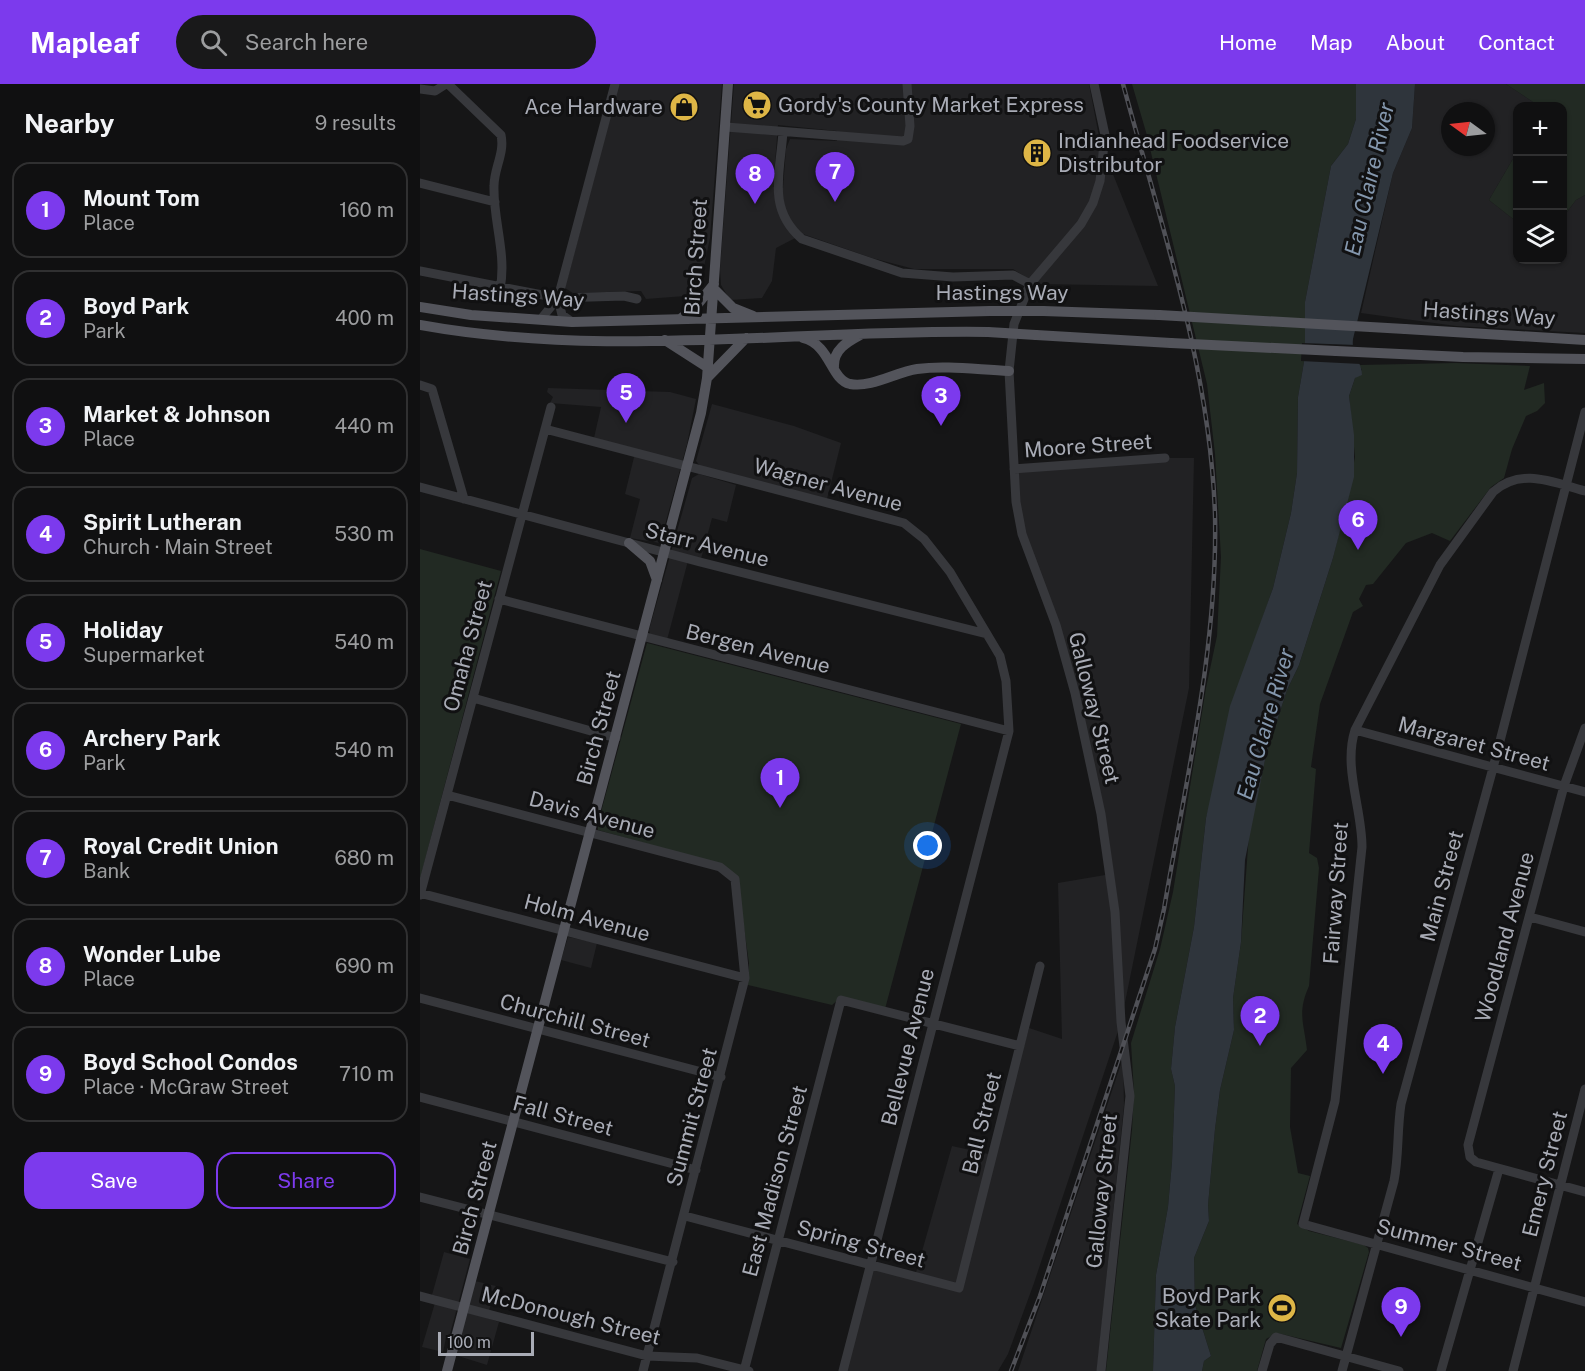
<!DOCTYPE html>
<html lang="en">
<head>
<meta charset="utf-8">
<style>
  :root { --surface:#101011; --page:#19191a; --text:#f1f3f6; --muted:#9c9d9f; --line:#303031; --accent:#7c3aed }
  body { margin:0; font-family:"Public Sans",sans-serif; background:var(--page); color:var(--text) }
  .controls { position:absolute; right:18px; top:18px; display:grid; overflow:hidden; border-radius:12px; box-shadow:0 2px 4px #0004 }
  .controls button { width:54px; height:54px; display:grid; place-items:center; padding:0; border:0; border-bottom:2px solid var(--line); background:var(--surface); color:var(--text); font:30px sans-serif }
  .compass { position:absolute; left:1021px; top:18px; width:54px; height:54px; border-radius:50%; background:var(--surface); box-shadow:0 2px 4px #0004; rotate:285deg }
  .scale { position:absolute; left:18px; bottom:15px; width:96px; box-sizing:border-box; padding-left:6px; border:3px solid #a9acb6; border-top:0; font-size:16px; line-height:21px; white-space:nowrap; color:#a9acb6; -webkit-text-stroke:4px #111112; paint-order:stroke }
  .you { position:absolute; left:508px; top:762px; width:21px; height:21px; margin:-15px; border:4px solid #fff; border-radius:50%; background:#1a73e8; box-shadow:0 0 0 9px #1a73e833 }
  .badge { display:grid; place-items:center; width:39px; height:39px; border-radius:50%; background:var(--accent); color:#fff; font-size:20px; font-weight:700 }
  .pin { position:absolute; translate:-50% -50px; filter:drop-shadow(0 2px 3px #0008) }
  .pin::after { content:''; position:absolute; top:32px; width:21px; height:18px; background:inherit; clip-path:polygon(0 0,100% 0,50% 100%) }
  .list { margin:0; padding:0; list-style:none }
  h2 { display:flex; justify-content:space-between; align-items:center; height:78px; margin:0; padding:0 24px; font-size:26px }
  h2 small { font-size:20px; font-weight:400; color:var(--muted) }
  .list li { display:grid; grid-template-columns:39px 1fr auto; gap:18px; align-items:center; box-sizing:border-box; height:96px; margin:0 12px 12px; padding:0 12px; border:2px solid var(--line); border-radius:18px }
  .list b { display:block; font-size:22px; white-space:nowrap }
  .list p { margin:0; font-size:20px; white-space:nowrap; color:var(--muted) }
  .list em { font-size:20px; font-style:normal; color:var(--muted) }
  .actions { display:flex; gap:12px; padding:18px 24px }
  .actions a { flex:1; padding:14px 0; border:2px solid var(--accent); border-radius:18px; text-align:center; font-size:21px; color:var(--accent) }
  .actions .main { background:var(--accent); color:#fff }
  .icon { flex:none; width:33px; height:33px; fill:none; stroke:currentColor; stroke-width:2; stroke-linecap:round; stroke-linejoin:round }
  .map { position:relative; flex:none; width:1165px; height:1287px; overflow:hidden }
  header { display:flex; align-items:center; gap:36px; box-sizing:border-box; height:84px; padding:0 30px; background:var(--accent); color:#fff }
  header strong { font-size:28px }
  nav { display:flex; gap:33px; margin-inline-start:auto; font-size:21px }
  .search { width:420px; height:54px; background:var(--page); display:flex; align-items:center; gap:15px; box-sizing:border-box; padding:0 21px; border-radius:33px; color:var(--muted); font-size:22px }
  main { display:flex }
  aside { flex:1; background:var(--surface) }
  .map>svg:first-child { display:block }
  .built { fill:#222224; fill-rule:evenodd }
  .green { fill:#222a23 }
  .water { fill:#2f353c }
  .pier { fill:#161617 }
  .lines { fill:none; stroke-linecap:round; stroke-linejoin:round }
  .minor { stroke:#37383c; stroke-width:9 }
  .major { stroke:#53545b; stroke-width:10 }
  .rail-casing { stroke:#505157; stroke-width:4.5 }
  .rail { stroke:#111112; stroke-width:2; stroke-dasharray:7; stroke-linecap:butt }
  .major-bridge { stroke:#53545b; stroke-width:10 }
  .labels { text-anchor:middle; stroke-width:6; stroke-linejoin:round; paint-order:stroke }
  .poi-label { font-size:21px; fill:#a9acb6; stroke:#111112; text-anchor:start }
  .street-label { font-size:21px; fill:#a9acb6; stroke:#111112 }
  .water-label { font-size:22px; font-style:italic; fill:#8497ad; stroke:#111112 }
</style>
</head>
<body>
<header>
<strong>Mapleaf</strong>
<div class="search"><svg class="icon" aria-label="search" viewBox="0 0 24 24"><circle cx="10" cy="10" r="6"/><path d="M15 15l6 6"/></svg>Search here</div>
<nav><a>Home</a><a>Map</a><a>About</a><a>Contact</a></nav>
</header>
<main>
<aside>
<h2>Nearby<small>9 results</small></h2>
<ul class="list">
<li><span class="badge">1</span><div><b>Mount Tom</b><p>Place</p></div><em>160 m</em></li>
<li><span class="badge">2</span><div><b>Boyd Park</b><p>Park</p></div><em>400 m</em></li>
<li><span class="badge">3</span><div><b>Market &amp; Johnson</b><p>Place</p></div><em>440 m</em></li>
<li><span class="badge">4</span><div><b>Spirit Lutheran</b><p>Church · Main Street</p></div><em>530 m</em></li>
<li><span class="badge">5</span><div><b>Holiday</b><p>Supermarket</p></div><em>540 m</em></li>
<li><span class="badge">6</span><div><b>Archery Park</b><p>Park</p></div><em>540 m</em></li>
<li><span class="badge">7</span><div><b>Royal Credit Union</b><p>Bank</p></div><em>680 m</em></li>
<li><span class="badge">8</span><div><b>Wonder Lube</b><p>Place</p></div><em>690 m</em></li>
<li><span class="badge">9</span><div><b>Boyd School Condos</b><p>Place · McGraw Street</p></div><em>710 m</em></li>
</ul>
<div class="actions"><a class="main">Save</a><a>Share</a></div>
</aside>
<div class="map">
<svg width="1165" height="1287" viewBox="0 0 1165 1287">
  <rect width="100%" height="100%" fill="#161617"/>
  <!-- built -->
  <path class="built" d="M199,0H302L290,154L278,211L226,215L221,207L153,209L145,204Z
    M314,0H669L680,58L738,202L617,200L593,185H494L452,174L383,150L356,164L352,197L342,214L310,216L301,201L300,185ZM358,41L417,47V57L370,55L366,65L363,104L353,103Z
    M995,0H1086L1119,22H1098L1097,68L1069,116L1097,138L1098,176H1142L1143,133L1156,116L1165,111V249L1036,242L941,229L973,89L992,44ZM1030,27H1066V63H1030Z
    M128,304L250,308L276,315L267,360L240,459L210,454L220,415L205,410L216,365L174,354L181,323L130,319L133,313L127,308Z
    M292,320L374,342L421,359L407,415L280,382L276,377Z
    M745,374H774L769,604L701,938L614,1199L588,1270L578,1287H423L452,1181L495,1192L532,1062L573,1071L609,944L642,955L638,799L691,790L655,609L602,450L594,385Z
    M279,390L316,401L307,438L292,434L281,475L269,473L247,556L230,550L229,546L272,394Z
    M148,853L177,859L171,884L141,876Z
    M703,974L704,1021L677,1287H598Z
    M24,1168L50,1175L29,1254H26L23,1268L2,1263L17,1212L12,1211Z
    M55,1197L76,1202L67,1234L79,1238L67,1281L35,1271Z"/>
  <!-- green -->
  <path class="green" d="M712,0H936V35L928,60L911,82L885,218V272L878,313L877,389L871,429L853,504L839,544L786,734L774,843L755,943L751,985L755,1002L752,1078L748,1123L736,1191L733,1287H686L712,1046L714,1008L711,959L740,865L753,808L786,604L797,552L801,473L795,370L787,300L726,48Z
    M1086,0H1165V111L1156,116L1143,133L1142,22H1119Z
    M1097,68V138L1069,116Z
    M1036,279L1110,282L1104,306L1124,299L1125,319L1117,327L1106,332L1092,365L1084,394L1071,403L1030,457L1012,449L986,459L953,500L946,501L939,515L943,522L933,528L900,620L891,683L896,685L889,769L897,774L899,784L889,902C877,929 884,939 887,966L871,984L870,1043L878,1089L890,1092L877,1140L889,1147L944,1161L948,1164L949,1168L921,1264L857,1249L846,1255L837,1287H782L784,1277L791,1272L775,1221L774,1174L789,1137L788,1121L795,1045L800,1006L814,946L813,914L821,858L829,750L846,671L867,606L879,581L913,474L927,416L935,373L929,312L935,294L942,286L939,281Z
    M0,465L81,487L0,795Z
    M227,559L541,640L465,925L420,914L412,921L328,901L329,879L317,793L303,781L178,746V739Z"/>
  <!-- water -->
  <path class="water" d="M936,0H995L992,44L973,89L933,255C931,272 942,277 942,291L935,294L929,312L934,351V393L913,474L879,581L867,606L846,671L825,776L821,858L813,914L814,946L800,1006L795,1045L788,1121L789,1137L774,1174L775,1221L791,1272L784,1277L782,1287H733L736,1191L748,1123L752,1078L755,1002L751,985L755,943L774,843L786,734L810,622L853,504L871,429L877,389L878,313L885,272V218L911,82L928,60L936,35Z"/>
  <!-- pier -->
  <path class="pier" d="M882,259L936,261V269L941,280L881,277Z"/>
  <g class="lines">
    <!-- minor -->
    <path class="minor" d="M28,0L81,51C85,69 74,84 74,102C73,137 87,170 80,205
      M674,0L685,51L680,97L673,119L661,140L610,200L594,240L589,287L596,418L602,450L636,541L655,609L681,730L695,828L701,938L710,1012L681,1287
      M0,5L15,7L26,0
      M306,43L483,57L488,55L490,42L487,0
      M363,48C360,90 347,125 382,155L482,189L533,193L593,191L610,200
      M0,99L75,118
      M0,187L138,214L204,212L217,215
      M138,214L142,231L152,238
      M121,235L138,214L195,0
      M0,301L12,305L44,415
      M125,345L484,439L504,455L530,488L580,572L586,597L589,647L423,1287
      M594,385L745,374
      M0,403L280,478L567,550
      M1165,407C1132,398 1101,383 1073,408L1020,481L935,646C923,684 942,724 942,763L915,1017L883,1140L1165,1218
      M79,515L589,647
      M53,614L196,654
      M1165,644L1144,702L1048,1061L1050,1073L1056,1078L1165,1108
      M935,646L1165,708
      M27,711L300,783L315,795L325,894L223,1287
      M0,809L325,894
      M0,811L131,323
      M1110,833L1165,848
      M0,914L301,993
      M0,1013L276,1086
      M0,1113L253,1178
      M265,1132L539,1204L620,882
      M0,1212L227,1272L277,1274L329,1287
      M324,1287L421,916L600,962
      M842,1287L850,1260L856,1253L979,1287
      M922,1287L974,1097C979,1072 977,1046 981,1020L1073,684L1165,328
      M1021,1287L1079,1085
      M1093,1287L1165,1005"/>
    <!-- major -->
    <path class="major" d="M293,204L313,224L333,232
      M0,223L51,231L152,238L570,227
      M623,227L739,231
      M260,235L274,225L294,200
      M0,241C187,275 379,245 568,248
      M985,245L1165,256
      M616,251L751,259
      M383,254C411,261 410,295 430,300C452,304 476,288 497,285C527,281 559,286 589,287
      M245,256L287,283
      M916,267L1043,273L1165,275
      M414,283C413,266 427,258 440,251
      M287,294L326,254
      M209,459L230,477L237,496
      M27,1287L281,329L287,294L308,0"/>
    <!-- rail casing -->
    <g class="rail-casing">
      <path id="rail" d="M591,1287L620,1212L735,865L744,825C766,695 798,562 795,430C790,283 741,141 703,0"/>
    </g>
    <!-- rail -->
    <use href="#rail" class="rail"/>
    <!-- major-bridge -->
    <path class="major-bridge" d="M570,227H623
      M739,231L985,245
      M568,248L616,251
      M751,259L916,267"/>
  </g>
  <!-- icons -->
  <defs>
    <g id="supermarket-disc" transform="scale(1.5)"><circle r="9.5" fill="#deb646" stroke="#111112"/><path d="M-6-5.5h2.5l.6 2H6L4.5 2H-2.5L-4.4-4H-6ZM-1.5 3.2a1.3 1.3 0 1 0 .1 0ZM3 3.2a1.3 1.3 0 1 0 .1 0Z" fill="#111"/></g>
    <g id="shop-disc" transform="scale(1.5)"><circle r="9.5" fill="#deb646" stroke="#111112"/><path d="M-5-2.5h2.3a2.7 3.5 0 0 1 5.4 0H5L5.5 6h-11ZM-1.5-2.5h3a1.5 2.3 0 0 0-3 0Z" fill="#111"/></g>
    <g id="building-disc" transform="scale(1.5)"><circle r="9.5" fill="#deb646" stroke="#111112"/><path d="M-4-6H4V6H1V3H-1V6H-4ZM-2.5-4.3h1.7v1.8h-1.7ZM.8-4.3h1.7v1.8H.8ZM-2.5-1h1.7V.8h-1.7ZM.8-1h1.7V.8H.8Z" fill="#111"/></g>
    <g id="stadium-disc" transform="scale(1.5)"><circle r="9.5" fill="#deb646" stroke="#111112"/><path d="M0-5a6.5 5 0 1 0 0 10a6.5 5 0 1 0 0-10ZM-3.5-1.8h7v3.6h-7Z" fill="#111"/></g>
  </defs>
  <g fill-rule="evenodd">
    <use href="#supermarket-disc" x="337" y="21"/>
    <use href="#shop-disc" x="264" y="23"/>
    <use href="#building-disc" x="617" y="69"/>
    <use href="#stadium-disc" x="862" y="1224"/>
  </g>
  <g class="labels">
    <!-- poi labels -->
    <g class="poi-label">
      <text x="358" y="28">Gordy's County Market Express</text>
      <text x="243" y="30" text-anchor="end">Ace Hardware</text>
      <text x="638" y="64">Indianhead Foodservice<tspan x="638" dy="24">Distributor</tspan></text>
      <text x="841" y="1219" text-anchor="end">Boyd Park<tspan x="841" dy="24">Skate Park</tspan></text>
    </g>
    <!-- street labels -->
    <g class="street-label">
      <text transform="translate(276 173) rotate(-86)" y="7">Birch Street</text>
      <text x="582" y="216">Hastings Way</text>
      <text transform="translate(98 212) rotate(4)" y="7">Hastings Way</text>
      <text transform="translate(1069 230) rotate(4)" y="7">Hastings Way</text>
      <text transform="translate(668 362) rotate(-4)" y="7">Moore Street</text>
      <text transform="translate(408 401) rotate(15)" y="7">Wagner Avenue</text>
      <text transform="translate(287 461) rotate(14)" y="7">Starr Avenue</text>
      <text transform="translate(48 562) rotate(-75)" y="7">Omaha Street</text>
      <text transform="translate(338 565) rotate(14)" y="7">Bergen Avenue</text>
      <text transform="translate(674 624) rotate(76)" y="7">Galloway Street</text>
      <text transform="translate(179 644) rotate(-75)" y="7">Birch Street</text>
      <text transform="translate(1054 660) rotate(15)" y="7">Margaret Street</text>
      <text transform="translate(172 731) rotate(15)" y="7">Davis Avenue</text>
      <text transform="translate(1022 802) rotate(-75)" y="7">Main Street</text>
      <text transform="translate(916 809) rotate(-86)" y="7">Fairway Street</text>
      <text transform="translate(167 834) rotate(15)" y="7">Holm Avenue</text>
      <text transform="translate(1085 853) rotate(-75)" y="7">Woodland Avenue</text>
      <text transform="translate(155 937) rotate(15)" y="7">Churchill Street</text>
      <text transform="translate(488 963) rotate(-76)" y="7">Bellevue Avenue</text>
      <text transform="translate(143 1032) rotate(15)" y="7">Fall Street</text>
      <text transform="translate(272 1033) rotate(-75)" y="7">Summit Street</text>
      <text transform="translate(562 1039) rotate(-76)" y="7">Ball Street</text>
      <text transform="translate(1125 1090) rotate(-76)" y="7">Emery Street</text>
      <text transform="translate(355 1097) rotate(-75)" y="7">East Madison Street</text>
      <text transform="translate(682 1107) rotate(-84)" y="7">Galloway Street</text>
      <text transform="translate(55 1114) rotate(-75)" y="7">Birch Street</text>
      <text transform="translate(441 1160) rotate(15)" y="7">Spring Street</text>
      <text transform="translate(1029 1161) rotate(15)" y="7">Summer Street</text>
      <text transform="translate(151 1232) rotate(14)" y="7">McDonough Street</text>
    </g>
    <!-- water labels -->
    <g class="water-label">
      <text transform="translate(949 95) rotate(-77)" y="8">Eau Claire River</text>
      <text transform="translate(845 640) rotate(-74)" y="8">Eau Claire River</text>
    </g>
  </g>
</svg>
<div class="controls">
<button>+</button>
<button>−</button>
<button><svg class="icon" aria-label="layers" viewBox="0 0 24 24"><path d="M12 4l9 5-9 5-9-5zM3 14l9 5 9-5"/></svg></button>
</div>
<svg class="compass" viewBox="-18 -18 36 36"><path d="M0-13l5 13h-10z" fill="#e53935"/><path d="M0 13l5-13h-10z" fill="#9c9d9f"/></svg>
<div class="scale">100 m</div>
<div class="you"></div>
<div class="pin badge" style="left:360px;top:724px">1</div>
<div class="pin badge" style="left:840px;top:962px">2</div>
<div class="pin badge" style="left:521px;top:342px">3</div>
<div class="pin badge" style="left:963px;top:990px">4</div>
<div class="pin badge" style="left:206px;top:339px">5</div>
<div class="pin badge" style="left:938px;top:466px">6</div>
<div class="pin badge" style="left:415px;top:118px">7</div>
<div class="pin badge" style="left:335px;top:120px">8</div>
<div class="pin badge" style="left:981px;top:1253px">9</div>
</div>
</main>
</body>
</html>
